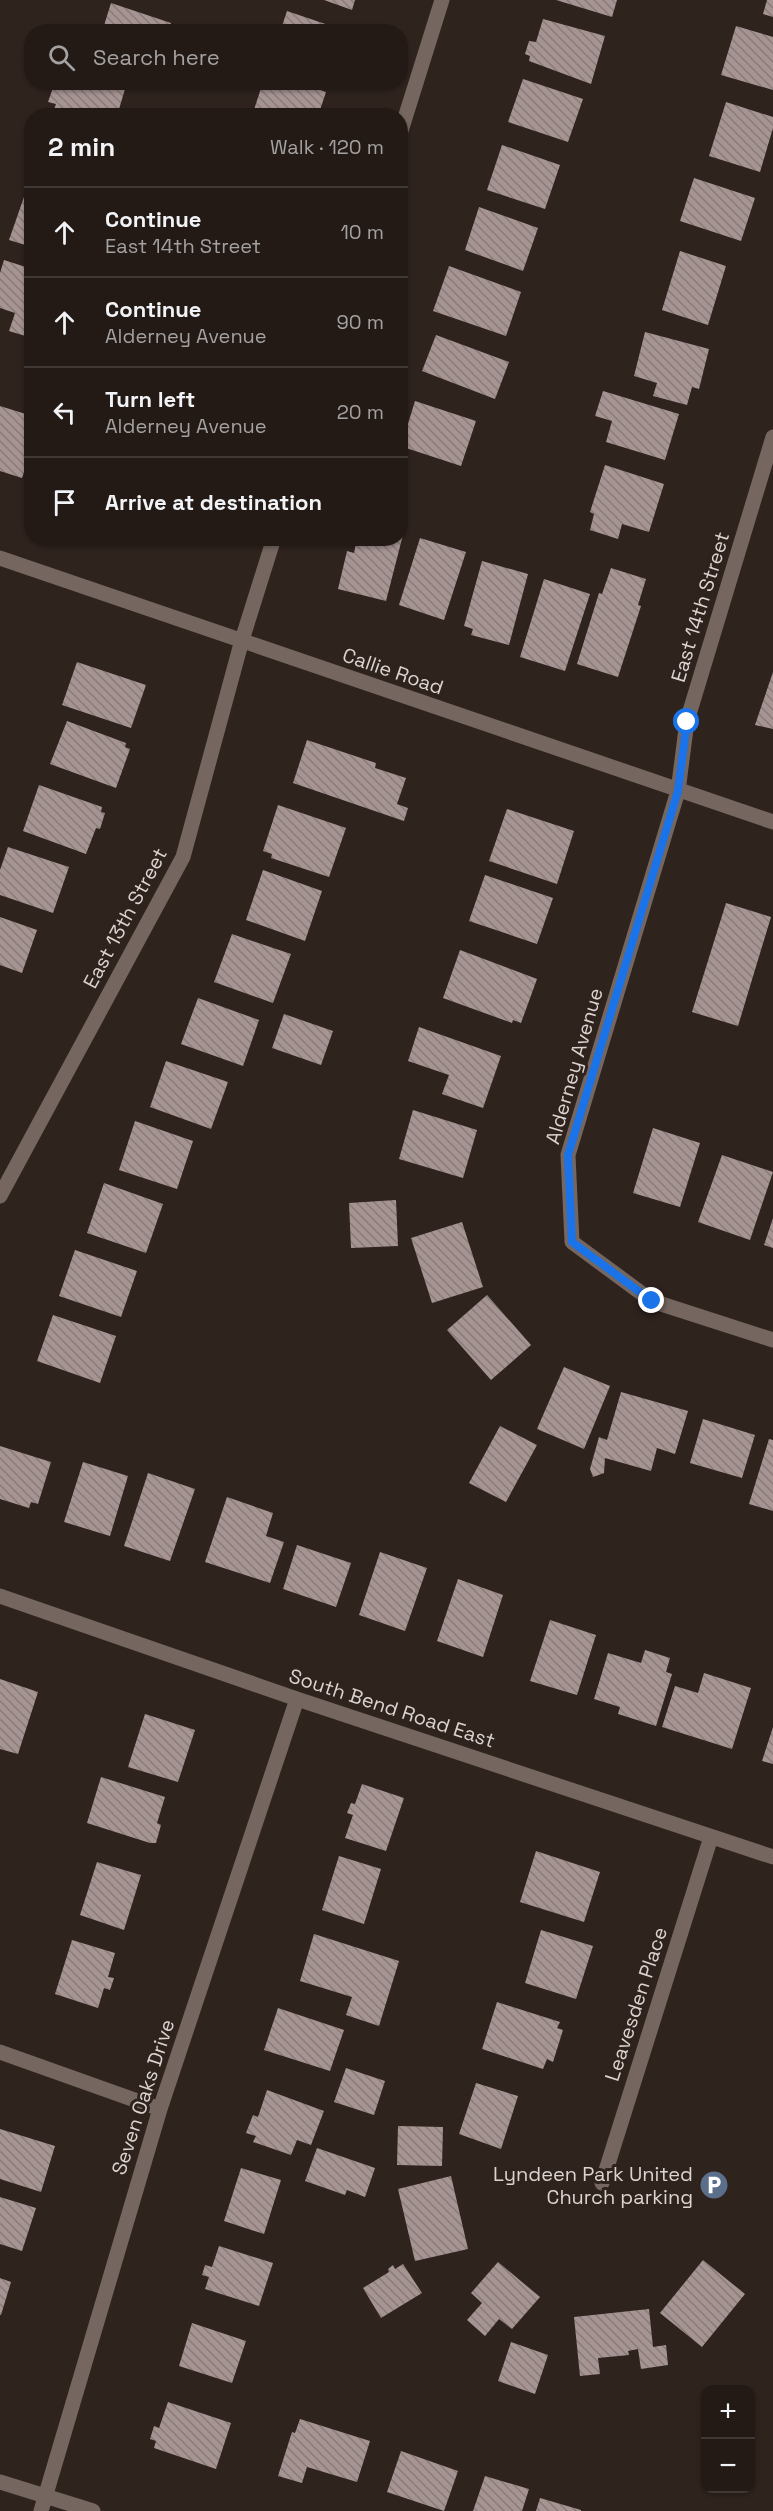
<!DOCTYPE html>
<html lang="en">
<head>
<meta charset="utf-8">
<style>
  :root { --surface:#231a16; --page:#2f2723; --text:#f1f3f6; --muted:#a3a1a1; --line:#403835 }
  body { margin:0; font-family:"Space Grotesk",sans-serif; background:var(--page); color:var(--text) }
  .controls { position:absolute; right:18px; bottom:18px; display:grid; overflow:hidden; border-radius:12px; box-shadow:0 2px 4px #0004 }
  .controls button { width:54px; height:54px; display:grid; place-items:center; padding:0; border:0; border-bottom:2px solid var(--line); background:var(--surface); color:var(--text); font:30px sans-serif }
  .stop { position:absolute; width:18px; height:18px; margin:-14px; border:4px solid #1a73e8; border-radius:50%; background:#fff }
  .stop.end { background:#1a73e8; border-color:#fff; box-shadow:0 2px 6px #0008 }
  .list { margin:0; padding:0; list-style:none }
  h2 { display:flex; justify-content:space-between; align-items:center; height:78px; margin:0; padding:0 24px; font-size:26px }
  h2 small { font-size:20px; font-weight:400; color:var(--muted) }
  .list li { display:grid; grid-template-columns:39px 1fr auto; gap:18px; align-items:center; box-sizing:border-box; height:90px; padding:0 24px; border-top:2px solid var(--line) }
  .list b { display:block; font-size:22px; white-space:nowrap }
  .list p { margin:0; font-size:20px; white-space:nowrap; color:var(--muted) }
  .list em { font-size:20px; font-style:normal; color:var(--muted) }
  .icon { flex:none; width:33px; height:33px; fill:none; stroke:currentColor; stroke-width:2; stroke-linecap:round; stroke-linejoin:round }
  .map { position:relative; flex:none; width:773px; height:2511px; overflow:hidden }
  .search { position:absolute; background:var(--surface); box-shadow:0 2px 4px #0004; left:24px; top:24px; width:384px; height:66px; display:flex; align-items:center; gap:15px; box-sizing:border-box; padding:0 21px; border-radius:24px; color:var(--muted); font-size:22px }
  .panel { position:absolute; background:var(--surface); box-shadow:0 2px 4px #0004; left:24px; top:108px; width:384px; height:438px; border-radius:24px }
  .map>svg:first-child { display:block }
  .building { fill:url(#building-back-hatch) }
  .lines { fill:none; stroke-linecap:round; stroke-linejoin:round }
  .minor { stroke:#756660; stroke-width:15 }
  .route { stroke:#1a73e8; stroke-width:8 }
  .labels { text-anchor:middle; stroke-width:6; stroke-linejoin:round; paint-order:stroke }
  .street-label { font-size:20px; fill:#dcd4d0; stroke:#2f231e }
  .poi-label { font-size:20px; fill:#dcd4d0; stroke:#2f231e; text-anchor:end }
</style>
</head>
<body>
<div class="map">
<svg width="773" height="2511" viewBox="0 0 773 2511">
  <defs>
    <pattern id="building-back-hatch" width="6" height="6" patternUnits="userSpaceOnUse" patternTransform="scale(1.5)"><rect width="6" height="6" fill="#a69493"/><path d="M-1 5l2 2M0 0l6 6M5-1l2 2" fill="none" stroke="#887b7a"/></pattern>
  </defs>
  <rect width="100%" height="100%" fill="#2f231e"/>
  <!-- building -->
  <path class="building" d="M324,0H355L352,10Z
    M556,0H617L612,17Z
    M767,0H773V17L763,14Z
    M111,3L171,23L168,32H102Z
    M287,11L346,31V32H280Z
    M543,19L605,36L591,84L529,61L530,56L525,54L529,41L536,42Z
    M736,26L773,37V90L721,75Z
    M523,79L583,99L568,142L508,122Z
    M55,82H106L125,89L117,116H65L53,112L56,104L48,102Z
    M263,82H297L326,92L318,116H252Z
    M726,102L773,117V128L760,172L709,156Z
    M502,145L560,165L545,209L487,190Z
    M694,178L755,198L741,241L680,221Z
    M24,197L32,199V247L9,240Z
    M479,207L538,228L523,271L465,250Z
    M680,251L726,266L708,325L662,310Z
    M4,260L32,269V338L9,331L15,313L0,308V273Z
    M449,266L521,292L506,336L433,311Z
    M645,332L709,349L699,389L692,387L687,405L653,396L657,383L634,376Z
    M436,335L509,362L495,399L422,371Z
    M603,391L679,414L665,460L606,442L612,421L595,416Z
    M415,401L476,421L461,466L400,446V424L407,427Z
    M0,406L32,416V449L22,478L0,471Z
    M605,465L664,484L649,532L622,524L618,539L590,530L594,514L590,512Z
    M400,526L405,527L386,601L338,589L347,551L354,553L357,538H400Z
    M420,538L466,552L444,620L399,605Z
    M482,561L528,574L509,645L471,635L473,629L464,626Z
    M611,568L646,579L638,605L641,606L618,677L577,664L599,593L602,594Z
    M544,579L590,594L565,671L520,657Z
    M77,662L146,685L131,728L62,705Z
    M773,672V729L755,725Z
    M67,721L126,743L125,747L130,749L116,788L50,764Z
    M307,740L376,763L375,768L406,778L397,804L408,808L404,821L293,783Z
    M39,785L102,807L101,812L105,813L100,829L96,828L86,854L23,831Z
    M278,805L346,828L329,877L271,858L272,854L263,851Z
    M507,809L574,831L557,884L489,861Z
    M8,847L69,867L53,913L0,895V870Z
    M263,870L322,891L305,941L246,920Z
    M485,875L553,898L537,944L469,921Z
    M726,903L771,917L738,1026L692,1012Z
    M0,917L37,930L22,973L0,965Z
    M232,934L291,954L273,1003L214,982Z
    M460,950L537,979L521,1023L513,1020L512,1023L443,998Z
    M198,998L259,1020L243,1066L181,1044Z
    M284,1014L333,1031L321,1065L272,1048Z
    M419,1027L501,1056L483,1108L442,1094L449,1075L408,1061Z
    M166,1061L228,1082L211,1129L150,1107Z
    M413,1110L477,1130L463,1178L399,1159Z
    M135,1121L193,1141L177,1189L119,1170Z
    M653,1128L700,1143L680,1207L633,1193Z
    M722,1155L773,1172L750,1240L698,1222Z
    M104,1183L163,1204L146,1253L87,1233Z
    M396,1200L398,1246L351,1248L349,1203Z
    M773,1218V1248L764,1245Z
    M462,1222L483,1287L432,1303L411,1238Z
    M75,1250L137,1271L121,1317L59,1296Z
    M487,1295L531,1345L491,1380L447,1330Z
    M53,1315L116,1336L100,1383L37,1361Z
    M564,1367L610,1386L584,1449L537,1429Z
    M621,1392L688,1411L675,1454L657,1448L651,1471L605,1458L604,1473L593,1477L590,1469L599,1437L607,1440Z
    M703,1419L755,1435L742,1478L690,1463Z
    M500,1426L537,1445L506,1502L469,1483Z
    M769,1439L773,1440V1511L749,1504Z
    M0,1446L51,1462L38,1504L31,1502L29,1508L0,1499Z
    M83,1462L128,1476L110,1536L64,1522Z
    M148,1473L195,1489L170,1561L124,1546Z
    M227,1497L273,1513L266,1536L284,1542L270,1583L205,1562Z
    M297,1545L351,1563L336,1607L283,1589Z
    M380,1552L427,1568L405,1631L359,1615Z
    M458,1579L503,1595L483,1657L437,1641Z
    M550,1620L596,1635L577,1695L530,1681Z
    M645,1650L670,1658L666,1672L672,1674L656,1726L618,1714L620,1707L594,1699L608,1653L641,1663Z
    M704,1673L751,1688L732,1749L662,1727L675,1686L698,1693Z
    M0,1679L38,1692L18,1754L0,1749Z
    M145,1714L195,1730L178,1782L128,1767Z
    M773,1727V1764L762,1761Z
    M101,1777L165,1797L157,1823L161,1825L156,1843H150L87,1823Z
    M362,1784L404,1798L386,1851L345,1838L353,1815L347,1813L351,1803L355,1804Z
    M536,1851L600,1872L584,1922L520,1902Z
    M339,1856L381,1869L364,1924L322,1910Z
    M97,1862L141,1875L124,1930L80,1915Z
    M541,1930L593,1946L576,1999L525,1983Z
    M314,1934L399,1961L379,2026L346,2015L352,1997L300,1981Z
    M72,1940L115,1953L108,1977L114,1978L110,1990L104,1988L98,2008L55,1994Z
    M497,2002L560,2022L557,2028L563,2030L553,2062L547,2059L543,2069L482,2049Z
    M278,2008L344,2030L330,2071L264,2050Z
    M346,2068L385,2081L374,2115L334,2102Z
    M476,2083L518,2096L501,2149L459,2134Z
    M267,2090L324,2111L311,2145L297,2140L291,2155L253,2142L256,2136L246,2133L253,2115L258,2117Z
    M398,2126L443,2127L442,2166L397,2165Z
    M0,2129L55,2146L41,2192L0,2179Z
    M317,2148L375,2168L365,2197L347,2190L345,2195L305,2181Z
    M241,2168L281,2180L264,2234L224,2221Z
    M451,2176L468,2249L415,2261L398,2189Z
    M0,2197L36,2208L22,2251L0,2244Z
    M219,2246L273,2263L259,2306L205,2289L209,2277L202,2275L205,2265L212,2267Z
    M703,2260L745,2294L702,2347L660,2313Z
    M498,2262L540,2297L512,2329L499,2319L485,2336L467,2320L482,2303L471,2293Z
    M403,2264L422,2293L381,2318L363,2288L389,2272L388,2269L393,2265L395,2269Z
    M0,2278L11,2282L1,2315H0Z
    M649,2309L653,2347L666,2345L668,2365L641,2369L638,2349L628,2351L629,2355L598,2358L600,2374L580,2376L574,2317Z
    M192,2323L246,2341L232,2383L179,2366Z
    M511,2342L548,2355L535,2394L498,2381Z
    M168,2402L231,2423L216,2469L154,2448L156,2441L150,2439L154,2426L159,2428Z
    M300,2419L370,2441L357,2482L307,2467L302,2483L278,2476L292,2432L295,2433Z
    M401,2451L458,2471L444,2511L387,2492Z
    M485,2476L529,2489L522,2511H473Z
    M540,2498L581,2510V2511H536Z"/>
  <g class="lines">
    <!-- minor -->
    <path class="minor" d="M400,134L442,0
      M773,437L687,721L678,791L568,1155L572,1242L652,1301L773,1340
      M0,558L773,822
      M0,1196L183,857L242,640L274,538
      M0,1596L297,1699L773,1857
      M0,2052L160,2109
      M602,2183L711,1837
      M0,2482L93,2511
      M41,2511L160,2109L297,1699"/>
  </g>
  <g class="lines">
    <!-- route -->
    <path class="route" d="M652,1301L572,1242L568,1155L678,791L687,722"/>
  </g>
  <!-- icons -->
  <defs>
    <g id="parking-disc" transform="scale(1.5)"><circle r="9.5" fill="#5c6f8a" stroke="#2f231e"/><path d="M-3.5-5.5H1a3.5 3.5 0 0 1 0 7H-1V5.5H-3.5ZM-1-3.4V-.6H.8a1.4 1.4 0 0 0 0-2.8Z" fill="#fff"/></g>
  </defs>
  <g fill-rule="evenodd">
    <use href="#parking-disc" x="714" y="2185"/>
  </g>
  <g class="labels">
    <!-- street labels -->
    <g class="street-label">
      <text transform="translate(700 607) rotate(-73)" y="7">East 14th Street</text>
      <text transform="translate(393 671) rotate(19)" y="7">Callie Road</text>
      <text transform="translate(125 918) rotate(-62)" y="7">East 13th Street</text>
      <text transform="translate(574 1066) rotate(-74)" y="7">Alderney Avenue</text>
      <text transform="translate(392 1708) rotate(18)" y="7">South Bend Road East</text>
      <text transform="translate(636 2004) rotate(-72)" y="7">Leavesden Place</text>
      <text transform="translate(143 2097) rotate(-72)" y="7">Seven Oaks Drive</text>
    </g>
    <!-- poi labels -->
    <g class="poi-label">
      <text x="693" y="2181">Lyndeen Park United<tspan x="693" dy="23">Church parking</tspan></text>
    </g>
  </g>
</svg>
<div class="controls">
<button>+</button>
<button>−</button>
</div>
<div class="stop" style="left:687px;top:722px"></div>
<div class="stop end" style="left:652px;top:1301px"></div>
<div class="search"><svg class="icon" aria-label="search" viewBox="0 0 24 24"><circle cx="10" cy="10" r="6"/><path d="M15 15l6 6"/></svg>Search here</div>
<section class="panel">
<h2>2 min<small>Walk · 120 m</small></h2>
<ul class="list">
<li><svg class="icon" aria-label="ahead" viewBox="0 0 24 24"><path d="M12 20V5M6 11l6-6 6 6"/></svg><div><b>Continue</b><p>East 14th Street</p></div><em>10 m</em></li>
<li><svg class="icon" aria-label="ahead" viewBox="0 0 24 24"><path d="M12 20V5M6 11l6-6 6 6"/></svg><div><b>Continue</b><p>Alderney Avenue</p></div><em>90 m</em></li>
<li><svg class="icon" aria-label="left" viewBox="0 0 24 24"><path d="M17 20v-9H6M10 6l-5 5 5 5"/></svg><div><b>Turn left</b><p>Alderney Avenue</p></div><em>20 m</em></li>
<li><svg class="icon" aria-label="arrive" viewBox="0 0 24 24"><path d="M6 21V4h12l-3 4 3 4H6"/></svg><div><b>Arrive at destination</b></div></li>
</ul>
</section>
</div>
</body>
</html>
